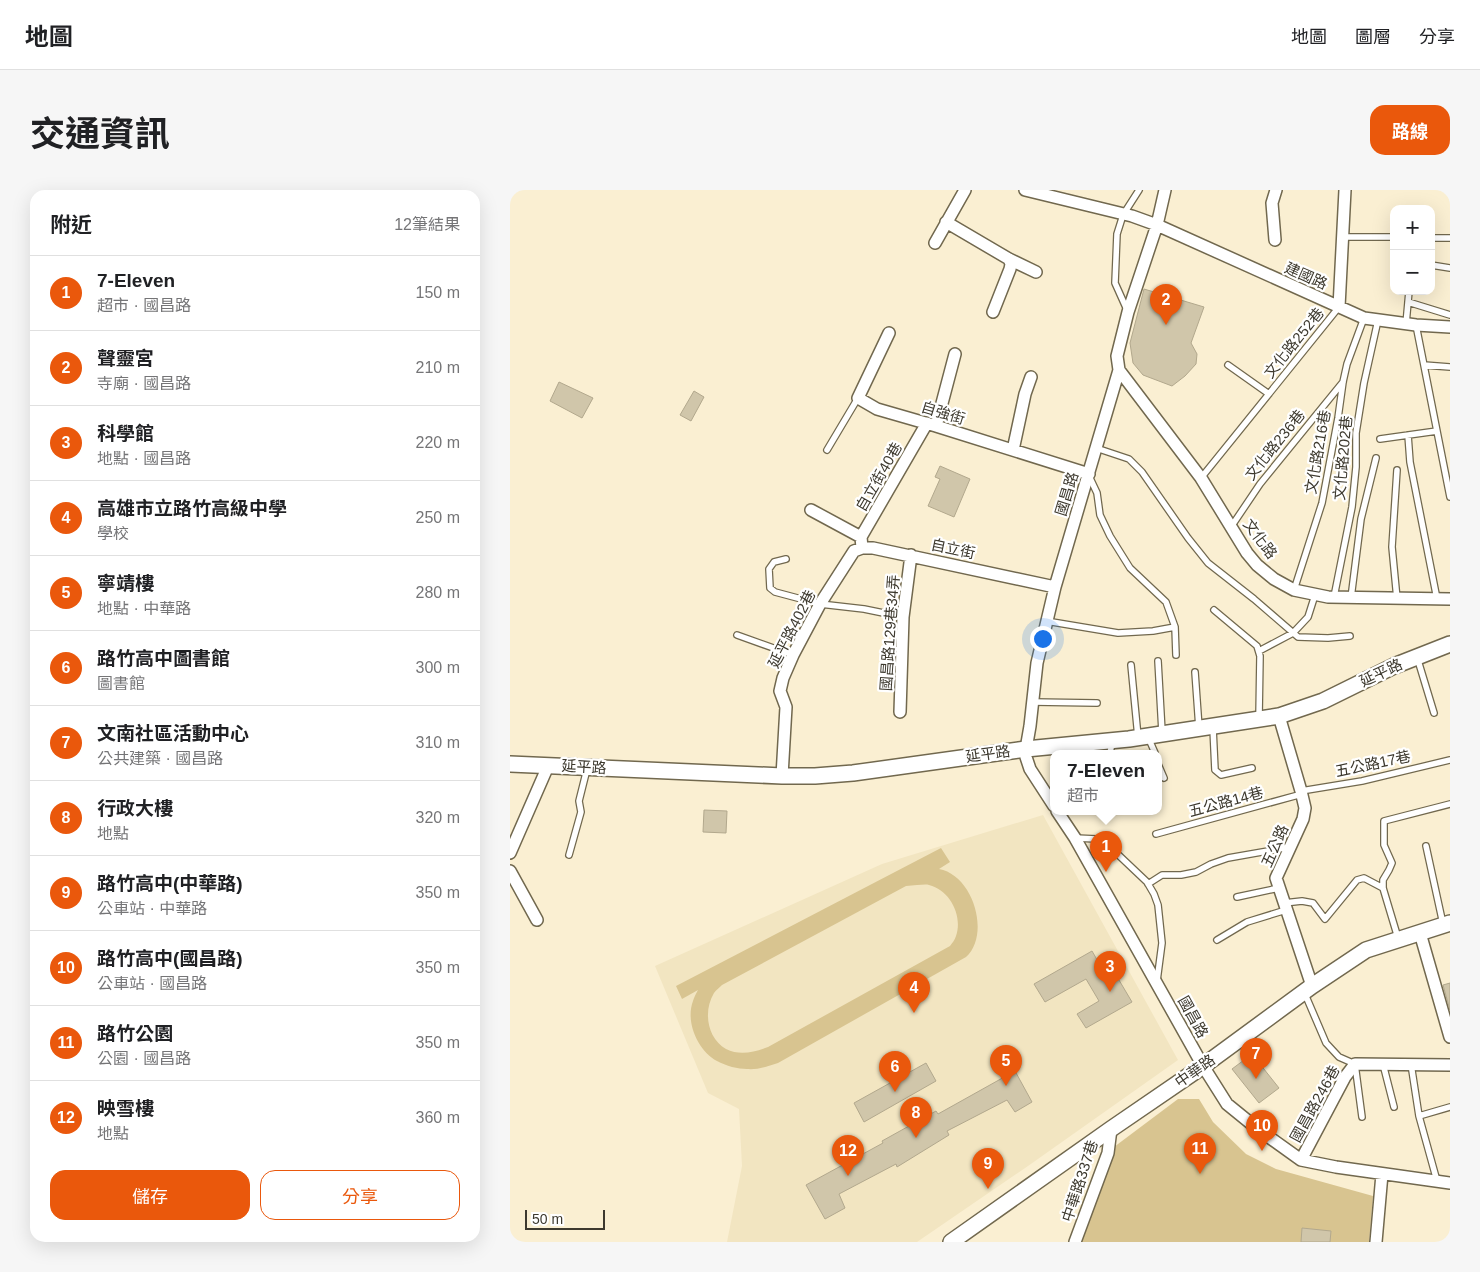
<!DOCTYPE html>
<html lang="zh-TW">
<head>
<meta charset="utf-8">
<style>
  :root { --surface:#fff; --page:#f6f6f6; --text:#202124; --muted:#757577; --line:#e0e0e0; --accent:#ea580c }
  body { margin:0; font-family:Helvetica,"Noto Sans TC",sans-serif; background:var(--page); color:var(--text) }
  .controls { position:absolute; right:15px; top:15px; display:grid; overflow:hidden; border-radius:10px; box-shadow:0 5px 20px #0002 }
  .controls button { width:45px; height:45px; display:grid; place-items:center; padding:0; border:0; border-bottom:1px solid var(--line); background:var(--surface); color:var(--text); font:25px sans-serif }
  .scale { position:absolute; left:15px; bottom:12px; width:80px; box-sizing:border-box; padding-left:5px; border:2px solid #3d392e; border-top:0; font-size:14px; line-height:18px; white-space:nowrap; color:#3d392e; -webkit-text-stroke:4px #fff; paint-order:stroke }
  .you { position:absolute; left:532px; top:448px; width:18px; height:18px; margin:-12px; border:4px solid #fff; border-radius:50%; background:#1a73e8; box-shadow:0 0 0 8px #1a73e833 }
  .badge { display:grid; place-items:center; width:32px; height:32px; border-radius:50%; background:var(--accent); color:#fff; font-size:16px; font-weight:700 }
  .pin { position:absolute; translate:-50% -41px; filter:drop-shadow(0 1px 2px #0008) }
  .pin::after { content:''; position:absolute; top:26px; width:18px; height:15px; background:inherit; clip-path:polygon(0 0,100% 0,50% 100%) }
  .popup { position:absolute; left:540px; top:560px; width:112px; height:65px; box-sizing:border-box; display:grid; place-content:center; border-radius:10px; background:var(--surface); filter:drop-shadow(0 1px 4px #0005); font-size:16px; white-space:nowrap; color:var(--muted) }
  .popup b { font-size:19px; color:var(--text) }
  .popup::after { content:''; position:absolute; left:50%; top:100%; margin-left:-10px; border:10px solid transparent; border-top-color:var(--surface) }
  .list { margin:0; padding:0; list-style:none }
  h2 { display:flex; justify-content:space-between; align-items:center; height:65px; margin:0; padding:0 20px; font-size:21px }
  h2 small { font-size:16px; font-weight:400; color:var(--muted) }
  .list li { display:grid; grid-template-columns:32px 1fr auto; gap:15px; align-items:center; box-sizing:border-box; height:75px; padding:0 20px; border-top:1px solid var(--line) }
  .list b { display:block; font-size:19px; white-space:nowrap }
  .list p { margin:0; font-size:16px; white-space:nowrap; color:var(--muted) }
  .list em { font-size:16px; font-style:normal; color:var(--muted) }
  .actions { display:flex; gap:10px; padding:15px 20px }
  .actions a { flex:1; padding:11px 0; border:1px solid var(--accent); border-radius:15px; text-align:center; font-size:18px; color:var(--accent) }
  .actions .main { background:var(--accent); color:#fff }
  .map { position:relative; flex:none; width:940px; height:1052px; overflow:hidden; border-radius:15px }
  header { display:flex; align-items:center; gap:30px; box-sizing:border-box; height:70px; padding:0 25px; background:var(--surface); border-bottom:1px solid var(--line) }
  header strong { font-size:24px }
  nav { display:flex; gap:28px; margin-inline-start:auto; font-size:18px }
  .intro { display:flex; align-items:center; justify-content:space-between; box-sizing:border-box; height:120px; padding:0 30px }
  h1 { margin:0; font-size:35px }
  .button { padding:12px 22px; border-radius:15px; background:var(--accent); color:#fff; font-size:18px; font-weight:700 }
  main { display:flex; gap:30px; padding:0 30px }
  aside { flex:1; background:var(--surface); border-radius:15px; box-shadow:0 5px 20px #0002 }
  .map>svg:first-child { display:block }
  .built { fill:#f2e5c1 }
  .green { fill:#d8c490; fill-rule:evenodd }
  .building { fill:#d0c6aa; stroke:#b2a88d }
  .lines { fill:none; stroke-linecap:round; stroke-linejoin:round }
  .service-casing { stroke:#71684e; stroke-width:8 }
  .minor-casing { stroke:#71684e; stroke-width:14 }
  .tertiary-casing { stroke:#71684e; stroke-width:18 }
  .service { stroke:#fff; stroke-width:5.5 }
  .minor { stroke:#fff; stroke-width:11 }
  .tertiary { stroke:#fff; stroke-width:15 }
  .labels { text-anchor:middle; stroke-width:4.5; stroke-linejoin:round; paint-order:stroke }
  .street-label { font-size:15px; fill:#3d392e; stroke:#fff }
</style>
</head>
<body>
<header>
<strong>地圖</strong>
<nav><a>地圖</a><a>圖層</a><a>分享</a></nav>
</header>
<div class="intro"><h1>交通資訊</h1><a class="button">路線</a></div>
<main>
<aside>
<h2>附近<small>12筆結果</small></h2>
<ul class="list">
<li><span class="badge">1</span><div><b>7-Eleven</b><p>超市 · 國昌路</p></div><em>150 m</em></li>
<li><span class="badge">2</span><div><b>聲靈宮</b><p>寺廟 · 國昌路</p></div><em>210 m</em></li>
<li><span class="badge">3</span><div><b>科學館</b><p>地點 · 國昌路</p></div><em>220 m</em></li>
<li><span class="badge">4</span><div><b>高雄市立路竹高級中學</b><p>學校</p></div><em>250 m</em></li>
<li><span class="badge">5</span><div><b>寧靖樓</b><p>地點 · 中華路</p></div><em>280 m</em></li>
<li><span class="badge">6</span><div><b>路竹高中圖書館</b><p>圖書館</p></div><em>300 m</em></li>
<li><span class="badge">7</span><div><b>文南社區活動中心</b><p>公共建築 · 國昌路</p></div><em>310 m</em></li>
<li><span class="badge">8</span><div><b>行政大樓</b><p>地點</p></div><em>320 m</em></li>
<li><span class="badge">9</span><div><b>路竹高中(中華路)</b><p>公車站 · 中華路</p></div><em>350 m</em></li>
<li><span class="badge">10</span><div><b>路竹高中(國昌路)</b><p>公車站 · 國昌路</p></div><em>350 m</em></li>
<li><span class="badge">11</span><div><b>路竹公園</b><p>公園 · 國昌路</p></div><em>350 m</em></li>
<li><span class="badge">12</span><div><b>映雪樓</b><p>地點</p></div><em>360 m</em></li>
</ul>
<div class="actions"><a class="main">儲存</a><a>分享</a></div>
</aside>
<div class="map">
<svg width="940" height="1052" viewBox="0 0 940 1052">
  <rect width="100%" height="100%" fill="#faefd2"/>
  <!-- built -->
  <path class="built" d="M533,625L668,870L518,976L407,1052H217L232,976L229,919L198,903L145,776L372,674Z"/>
  <!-- green -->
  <path class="green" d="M431,658L440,672L429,679C463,685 481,744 456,767L268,873C258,876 248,880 237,879C228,879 216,876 207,871C188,861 175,832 183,811C184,807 186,804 188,800L172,809L166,796ZM407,695C411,695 416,694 419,695C440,700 453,726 446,746C445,750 442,753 440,756L258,857C245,862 230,866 216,859C197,848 193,821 204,803C206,800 210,797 212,795L396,696Z
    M668,909H689L703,932L736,964L766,979L863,1006L859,1052H568L604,957Z"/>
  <!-- building -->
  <path class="building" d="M634,99L694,117L681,153L687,164L686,174L675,186L662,196L633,185L623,173L620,153Z
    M49,192L83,208L72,228L40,211Z
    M184,201L194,207L181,231L170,225Z
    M430,276L460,289L444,327L418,316L430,289L425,287Z
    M194,620L217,621L216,643L193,642Z
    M582,761L598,789L606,785L622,812L576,838L567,824L589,811L576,789L535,812L524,794Z
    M940,793V820L933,795Z
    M742,864L769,898L749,913L722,879Z
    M416,873L426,891L354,932L344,913Z
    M505,881L522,912L505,922L497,910L437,941L439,945L387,977L386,974L329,1004L335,1018L315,1029L296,995L373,953L372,951L426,921L428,924Z
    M792,1038L821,1041L820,1052H791Z"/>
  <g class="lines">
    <!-- service casing -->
    <g class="service-casing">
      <path id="service" d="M833,47H884
        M921,48H940
        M921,75L940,78
        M898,112L940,125
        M618,122L605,93L607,44L613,25L629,0
        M896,134L899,101
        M906,135L940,307
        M718,175L759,204
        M914,175L940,177
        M898,245L900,272L927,409
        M870,249L927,241
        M586,258L619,269L632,282L678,348L698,373L744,409L788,447L818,448L840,446
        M317,260L348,208
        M887,280L882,357L887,409
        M579,286L587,303L590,325L600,346L620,378L656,412L665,437L666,465
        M691,288L829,117
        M721,337L750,294L833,192
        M276,369L264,372L259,379L260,398L265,402L310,414L354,419L393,427
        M784,400L812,313L828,228L833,192L837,174L854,128
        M824,407L842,317L846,277V243L854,193L868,130
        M841,408L851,329L866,268
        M704,420L747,456L750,466L749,527
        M536,431L608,443L643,441L665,437
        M227,445L283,465
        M749,461L783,443L798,427L805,405
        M907,467L924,523
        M648,471L652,542
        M621,475L628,547
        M685,482L689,538
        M523,512L587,513
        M703,538L705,580L711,585L742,578
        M638,547L645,563
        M600,563L602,553
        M648,574L654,588
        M791,601L852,591L940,570
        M646,644L792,604
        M565,648L587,649L599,656L637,692L644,704L648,715L652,753L647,791
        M916,656L933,734
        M59,665L71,622L69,611L77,579
        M638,694L652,685H671L686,682L701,674L718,668L780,657
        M727,707L769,698
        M774,713L792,711L803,713L815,729L847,690L854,688L873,698
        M888,748L873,698V690L879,680L882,673L874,655V631L940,614
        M707,750L737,732L776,720
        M795,804L816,853L829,867L845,874L852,927
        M873,874L884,917
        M901,874L909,926L927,991
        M909,926L940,917"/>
    </g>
    <!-- minor casing -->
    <g class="minor-casing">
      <path id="minor" d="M515,0L622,26L647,35L854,128L906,135L940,137
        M436,32L499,69L526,82
        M765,50L762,13L766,0
        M425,53L455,0
        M829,117L835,0
        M483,122L500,79L501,74L499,69
        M379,143L348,208L367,219L426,236L579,284
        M609,180L691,288L737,363L747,375L764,389L784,400L818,407L940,409
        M426,236L445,164
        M503,260L515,204L521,187
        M301,320L351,347
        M352,358L351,347L417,233
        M390,522L393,427L401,365
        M769,526L791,601L795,618L793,629L766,688L802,796
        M272,586L276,517L270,501L273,488L283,465L310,414L344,361L352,358H363L545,397
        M544,616L520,579L516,567V559L520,536L527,473L545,397L609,180L607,166L618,122L647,35L655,0
        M547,621L565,648L693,876L717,914L749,940L791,970L826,977L940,993
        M0,663L38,576
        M0,681L27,730
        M910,743L940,847
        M791,970L835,887L845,874L940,875
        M565,1052L598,963L601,939
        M866,1052L872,984"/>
    </g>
    <!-- tertiary casing -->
    <g class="tertiary-casing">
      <path id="tertiary" d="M0,574L272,586H305L343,583L516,559L619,549L769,526L813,511L884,476L940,454
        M441,1052L601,939L693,876L802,796L856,760L940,733"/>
    </g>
    <!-- service -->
    <use href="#service" class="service"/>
    <!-- minor -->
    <use href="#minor" class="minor"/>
    <!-- tertiary -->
    <use href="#tertiary" class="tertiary"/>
  </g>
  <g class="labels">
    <!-- street labels -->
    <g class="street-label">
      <text transform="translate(796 86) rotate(24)" y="5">建國路</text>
      <text transform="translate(784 153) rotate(-51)" y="5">文化路252巷</text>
      <text transform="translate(433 223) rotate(17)" y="5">自強街</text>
      <text transform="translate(765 255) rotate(-51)" y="5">文化路236巷</text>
      <text transform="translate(808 262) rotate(-80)" y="5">文化路216巷</text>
      <text transform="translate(833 268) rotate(-85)" y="5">文化路202巷</text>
      <text transform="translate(369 287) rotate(-60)" y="5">自立街40巷</text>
      <text transform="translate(557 304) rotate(-73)" y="5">國昌路</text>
      <text transform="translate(750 349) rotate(53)" y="5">文化路</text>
      <text transform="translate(443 359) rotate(12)" y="5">自立街</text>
      <text transform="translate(282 439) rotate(-63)" y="5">延平路402巷</text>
      <text transform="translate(380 443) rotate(-86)" y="5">國昌路129巷34弄</text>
      <text transform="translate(871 483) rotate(-25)" y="5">延平路</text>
      <text transform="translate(478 564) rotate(-8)" y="5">延平路</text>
      <text transform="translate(863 574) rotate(-12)" y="5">五公路17巷</text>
      <text transform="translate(74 577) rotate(3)" y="5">延平路</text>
      <text transform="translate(716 612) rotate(-15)" y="5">五公路14巷</text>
      <text transform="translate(765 656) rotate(-66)" y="5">五公路</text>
      <text transform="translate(683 827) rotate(61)" y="5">國昌路</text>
      <text transform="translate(685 881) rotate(-35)" y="5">中華路</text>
      <text transform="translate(805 914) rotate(-61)" y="5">國昌路246巷</text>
      <text transform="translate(570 991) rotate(-72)" y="5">中華路337巷</text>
    </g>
  </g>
</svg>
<div class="controls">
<button>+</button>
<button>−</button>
</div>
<div class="scale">50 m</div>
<div class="you"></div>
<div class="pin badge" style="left:596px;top:682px">1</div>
<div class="popup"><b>7-Eleven</b>超市</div>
<div class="pin badge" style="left:656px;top:135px">2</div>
<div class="pin badge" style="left:600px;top:802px">3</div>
<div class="pin badge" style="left:404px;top:823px">4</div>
<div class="pin badge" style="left:496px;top:896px">5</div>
<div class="pin badge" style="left:385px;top:902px">6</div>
<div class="pin badge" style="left:746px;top:889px">7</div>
<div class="pin badge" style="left:406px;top:948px">8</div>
<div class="pin badge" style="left:478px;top:999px">9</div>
<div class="pin badge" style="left:752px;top:961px">10</div>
<div class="pin badge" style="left:690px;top:984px">11</div>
<div class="pin badge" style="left:338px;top:986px">12</div>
</div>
</main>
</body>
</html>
